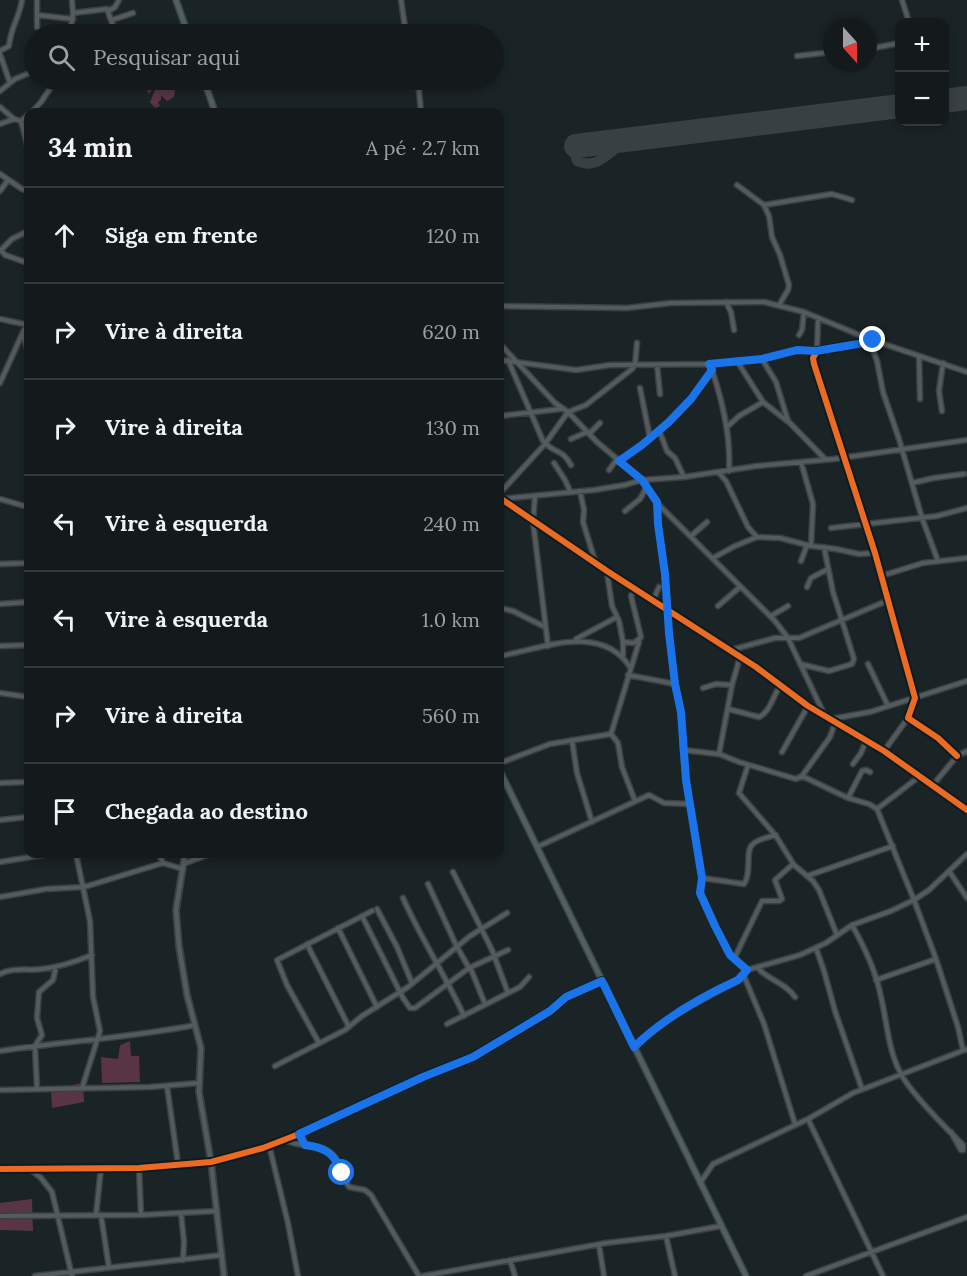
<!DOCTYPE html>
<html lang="pt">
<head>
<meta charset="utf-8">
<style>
  :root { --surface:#141a1c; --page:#1d2325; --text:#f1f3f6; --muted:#9da1a3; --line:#33383b }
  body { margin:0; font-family:Lora,serif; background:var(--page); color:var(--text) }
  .controls { position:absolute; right:18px; top:18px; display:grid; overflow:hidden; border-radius:12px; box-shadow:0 3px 9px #0003 }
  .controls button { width:54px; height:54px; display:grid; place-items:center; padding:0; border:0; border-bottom:2px solid var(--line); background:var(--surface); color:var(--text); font:30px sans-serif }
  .compass { position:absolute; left:823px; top:18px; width:54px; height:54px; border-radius:50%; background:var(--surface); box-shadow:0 3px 9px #0003; rotate:159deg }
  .stop { position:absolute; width:18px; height:18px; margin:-14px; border:4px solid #1a73e8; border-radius:50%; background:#fff }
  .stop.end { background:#1a73e8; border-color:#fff; box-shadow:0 2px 6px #0008 }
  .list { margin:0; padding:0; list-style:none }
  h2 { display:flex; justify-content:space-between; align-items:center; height:78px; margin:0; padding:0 24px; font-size:26px }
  h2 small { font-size:20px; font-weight:400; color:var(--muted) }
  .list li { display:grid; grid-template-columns:39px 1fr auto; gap:18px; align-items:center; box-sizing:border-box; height:96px; padding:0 24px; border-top:2px solid var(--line) }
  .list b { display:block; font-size:22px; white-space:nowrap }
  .list em { font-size:20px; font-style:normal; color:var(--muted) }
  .icon { flex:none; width:33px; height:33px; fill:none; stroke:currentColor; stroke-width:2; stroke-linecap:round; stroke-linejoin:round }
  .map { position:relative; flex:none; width:967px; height:1276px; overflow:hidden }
  .search { position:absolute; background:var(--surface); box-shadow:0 3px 9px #0003; left:24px; top:24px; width:480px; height:66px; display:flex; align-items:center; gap:15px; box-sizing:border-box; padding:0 21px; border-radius:33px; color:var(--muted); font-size:22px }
  .panel { position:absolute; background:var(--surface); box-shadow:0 3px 9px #0003; left:24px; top:108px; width:480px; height:750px; border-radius:12px }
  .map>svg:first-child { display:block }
  .green { fill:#593543 }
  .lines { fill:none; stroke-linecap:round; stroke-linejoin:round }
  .taxiway { stroke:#384043; stroke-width:10 }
  .runway { stroke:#384043; stroke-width:24 }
  .street-casing { stroke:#3a4143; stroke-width:7 }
  .secondary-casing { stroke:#3a4143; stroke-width:8 }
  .primary-casing { stroke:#3a4143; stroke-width:8 }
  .street { stroke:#555b5d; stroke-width:4 }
  .secondary { stroke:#555b5d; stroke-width:4.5 }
  .primary { stroke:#515f62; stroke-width:5 }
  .cycleway-casing { stroke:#0c1c21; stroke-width:10 }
  .cycleway { stroke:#ed6a23; stroke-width:6 }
  .route { stroke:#1a73e8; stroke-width:8 }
</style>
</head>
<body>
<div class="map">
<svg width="967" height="1276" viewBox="0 0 967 1276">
  <rect width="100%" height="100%" fill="#1a2326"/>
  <!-- green -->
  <path class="green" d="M154,80H170C174,86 176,89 174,97L167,101L161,95V100L158,102L160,106L155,108L150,102L157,85L148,94L147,86Z
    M130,1041L131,1056H139L140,1082L102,1083L101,1057L118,1059L120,1045Z
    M83,1083L84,1102L52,1108L51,1089Z
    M32,1199L33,1231L0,1230V1203Z"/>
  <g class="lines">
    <!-- taxiway -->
    <path class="taxiway" d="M576,146L574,151L577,161C596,170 606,154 621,145C625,143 630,141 634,139"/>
    <!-- runway -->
    <path class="runway" d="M944,101L967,98
      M576,146L900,106"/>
    <!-- street casing -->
    <g class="street-casing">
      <path id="street" d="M401,0L406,34
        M902,0L909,22
        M109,11L115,7L119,0
        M73,13L107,9L116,34
        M37,15L73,19
        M112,20L133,13
        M37,27V0
        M70,34L73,13L72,0
        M145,34L154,30
        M868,49L900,43
        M0,51L9,46C11,26 19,19 22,0
        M0,54L10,83
        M797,56L832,52
        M418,80L421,112
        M0,91L15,79L34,71
        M0,107L14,119
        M32,112L41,102L56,80
        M28,115L21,121L28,148
        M0,124L14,119L21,121
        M0,174L22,189L28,191
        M737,185L764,205L769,216L772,237L780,255L789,285L788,290L779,305
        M0,191L8,180
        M764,205L832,194L852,200
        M1,250L5,255L28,263
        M0,251L12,239L28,231
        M726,302L731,312L734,330
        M500,306L627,308L671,303L764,302L804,312L869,339L967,372
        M0,319L28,325
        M23,333L28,352
        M799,335L802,330L804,312
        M869,339L870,342L817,351L813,358L814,364L875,553L915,698L908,718L938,738L957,756
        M870,342L877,361L883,392L899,439L922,518L938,561
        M500,344L555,403L568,412L597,442L642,480L657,503L775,621L788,638L824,714
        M919,356L920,399
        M762,359L776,382L788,421L825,459
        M500,360L576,370L610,365L709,364L762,359L797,350L817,351L818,318
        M508,360L543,441C554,454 562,448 571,465
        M737,361L763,402L787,421
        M657,365L660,394
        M712,370C723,403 731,436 729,471
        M0,383L28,321
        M640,388L650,438
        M942,411L939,391L943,363
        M500,416L561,409
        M727,427L739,416L763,402
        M659,430L667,451L675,458L684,477
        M589,434L600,423
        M571,439L587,432
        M619,461L642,445L669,421L691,399L712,370L709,364
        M801,462L813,504L811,546
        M554,463L565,480L570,491
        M609,470L617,459
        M719,473L726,481L748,527L757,537
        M912,483L934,478L964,474
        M580,491L584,510L583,522L596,564
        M500,493L545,444L568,412L586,405L632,369L635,365L637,343
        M535,497L533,521L548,646
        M500,498L607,571L756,667L808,706L884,751L967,810
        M0,499L28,507
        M501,499L594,490L625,485L642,480L684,477L757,466L834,459L967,440
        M657,503L658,524L665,574L669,633L675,684L681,712L683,750L718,754
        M625,511L640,499L646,488
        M831,528L937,516L967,508
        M691,536L707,522
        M713,558L735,546L757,537L780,538L811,546L836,549L859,554L875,553
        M801,561L807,545
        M0,564L28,563
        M607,572L612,606L619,621L623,642L634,643L641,637L631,596L635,589
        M881,576L923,563L967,558
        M807,587L811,578L828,569
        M653,600L659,587
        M0,604L28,602
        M718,606L740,587
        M500,608L513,611L545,627
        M771,616L788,606
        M576,639L617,617
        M0,646L28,645
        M731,650L775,638H799L889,600
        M500,656C541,649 601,622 630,667
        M623,656V642
        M740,657L732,685L719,754L739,762L796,779L802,776L848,798L869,804L877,809L914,900L936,959L958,1027L963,1050
        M800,664L829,671L852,664L854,659L833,592L824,547
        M868,664L888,706
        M628,675L675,684
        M703,688L716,684L732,685
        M0,693L28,697
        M728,709L759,717C770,712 773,696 780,686
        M831,719L870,712L967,681
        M611,734L639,642
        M611,734L618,743L622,767L635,801
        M572,740L577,773L592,822
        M683,750L686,780L702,878L700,893L715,926L730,955L747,970
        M884,751L908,718
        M782,752L808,706
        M500,763L550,744L611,734
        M853,764L861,753L866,741
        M748,765L739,793L776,836L794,865L813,881L819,890L837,935
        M802,776L830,737L835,723
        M0,783L28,782
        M933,785L957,756L967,751
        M848,798L862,771L866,770L870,772
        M877,809L920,776
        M0,820L28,817
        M537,847L649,795L664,803L690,804
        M76,854L90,921L93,997L100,1031L82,1088
        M159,854L163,863L183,869
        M0,862L49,854
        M183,864L210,854
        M949,871L967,898
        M453,872L492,950L508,993
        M807,876L893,846
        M702,878L744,884C752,873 745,852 752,845C757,839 769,837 776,835
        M428,884L456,945L469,968
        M0,897L46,889L84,887L163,863
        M403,898C421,939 446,976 464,1016
        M377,909L397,947L412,983
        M362,916L403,998L410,1008H415L469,968L508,950
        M852,925C865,948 876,971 881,997C887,1022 888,1049 900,1072C909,1092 947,1129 963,1145V1150H961L951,1132
        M338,928L377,1007
        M307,944L349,1027
        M816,948L824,971L835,1011L862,1089
        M734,959L762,901H779L782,899L775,880L793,864
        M470,967L485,1004
        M757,967C767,980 785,982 795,997
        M0,974C14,967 27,971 42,969C60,967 75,962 92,955
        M744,976L764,1024L795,1124
        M876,980L936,959
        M447,1024L520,987L529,977
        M319,1043L287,985L277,960L372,911
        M635,1047C666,1015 704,1000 742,978L747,970L800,955L826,943L852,925L891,911L914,900L929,890L967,854
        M0,1051C65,1041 130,1038 195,1025
        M275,1066L345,1030L362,1016L408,987L470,936L507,913
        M167,1086L178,1164
        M37,1089L35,1046L42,1035L37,1018L39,992L53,980L56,967
        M0,1090L150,1087L199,1083
        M808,1119L883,1276
        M299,1134L305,1145
        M283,1139C299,1149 320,1141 334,1156C341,1164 343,1177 349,1187L365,1190L371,1195L419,1276
        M269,1145L288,1223L298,1276
        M139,1168L141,1215
        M0,1169L139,1168L211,1162L263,1148L299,1134L423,1077L473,1057L551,1011L566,997L602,981
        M30,1169L41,1178L52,1192L72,1276
        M700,1183L713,1164L808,1119L853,1093L967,1049
        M181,1213L184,1242L183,1260
        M96,1215L101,1168
        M101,1215L109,1268
        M0,1216L141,1215L217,1211
        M666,1236L675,1276
        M599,1245L604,1276
        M510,1260L515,1276
        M35,1276L222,1255
        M423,1276L606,1243L666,1236L721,1226
        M806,1276L967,1217"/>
    </g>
    <!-- secondary casing -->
    <g class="secondary-casing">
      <path id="secondary" d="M185,854L176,910L179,946L187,995L201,1048L199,1092L211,1162L224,1276"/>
    </g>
    <!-- primary casing -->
    <g class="primary-casing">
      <path id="primary" d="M176,0L188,34
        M204,80L215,112
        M500,771L746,1276"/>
    </g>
    <!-- street -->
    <use href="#street" class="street"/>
    <!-- secondary -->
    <use href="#secondary" class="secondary"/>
    <!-- primary -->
    <use href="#primary" class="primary"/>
    <!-- cycleway casing -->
    <g class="cycleway-casing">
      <path id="cycleway" d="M869,339L870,342L817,351L813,358L814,364L875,553L915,698L908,718L938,738L957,756
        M500,498L607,571L756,667L808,706L884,751L967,810
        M0,1169L139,1168L211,1162L263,1148L299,1134L423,1077L473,1057L551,1011L566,997L602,981"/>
    </g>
    <!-- cycleway -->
    <use href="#cycleway" class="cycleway"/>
  </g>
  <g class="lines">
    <!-- route -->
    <path class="route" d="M342,1173C335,1154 325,1147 305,1145L299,1134L423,1077L473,1057L550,1011L566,997L602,981L634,1047C663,1019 701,997 738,980L747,970L730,955L715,926L700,893L702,878L686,780L681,712L675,684L669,633L665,574L658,524L657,502L642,480L619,461L642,445L669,422L691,399L712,370L709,364L762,359L797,350L816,351L870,342L869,339L873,340"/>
  </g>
</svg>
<div class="controls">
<button>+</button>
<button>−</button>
</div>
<svg class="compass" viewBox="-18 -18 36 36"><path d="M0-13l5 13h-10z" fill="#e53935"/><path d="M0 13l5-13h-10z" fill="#9da1a3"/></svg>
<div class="stop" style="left:342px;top:1173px"></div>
<div class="stop end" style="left:873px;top:340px"></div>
<div class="search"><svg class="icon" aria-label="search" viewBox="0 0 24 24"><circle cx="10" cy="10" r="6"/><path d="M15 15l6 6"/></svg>Pesquisar aqui</div>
<section class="panel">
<h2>34 min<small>A pé · 2.7 km</small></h2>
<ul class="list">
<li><svg class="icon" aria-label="ahead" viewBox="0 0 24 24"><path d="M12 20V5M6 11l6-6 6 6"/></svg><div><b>Siga em frente</b></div><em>120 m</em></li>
<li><svg class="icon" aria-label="right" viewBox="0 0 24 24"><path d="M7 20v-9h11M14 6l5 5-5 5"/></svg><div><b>Vire à direita</b></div><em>620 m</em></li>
<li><svg class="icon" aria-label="right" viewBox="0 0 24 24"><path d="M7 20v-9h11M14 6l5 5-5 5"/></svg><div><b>Vire à direita</b></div><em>130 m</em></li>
<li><svg class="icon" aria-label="left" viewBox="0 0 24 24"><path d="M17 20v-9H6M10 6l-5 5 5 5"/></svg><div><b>Vire à esquerda</b></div><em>240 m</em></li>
<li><svg class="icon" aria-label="left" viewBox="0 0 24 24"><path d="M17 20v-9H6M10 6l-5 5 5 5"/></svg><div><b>Vire à esquerda</b></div><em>1.0 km</em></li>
<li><svg class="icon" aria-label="right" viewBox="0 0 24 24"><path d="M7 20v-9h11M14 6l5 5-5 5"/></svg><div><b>Vire à direita</b></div><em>560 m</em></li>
<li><svg class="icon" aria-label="arrive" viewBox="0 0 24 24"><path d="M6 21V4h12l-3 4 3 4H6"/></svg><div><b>Chegada ao destino</b></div></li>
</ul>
</section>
</div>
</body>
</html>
